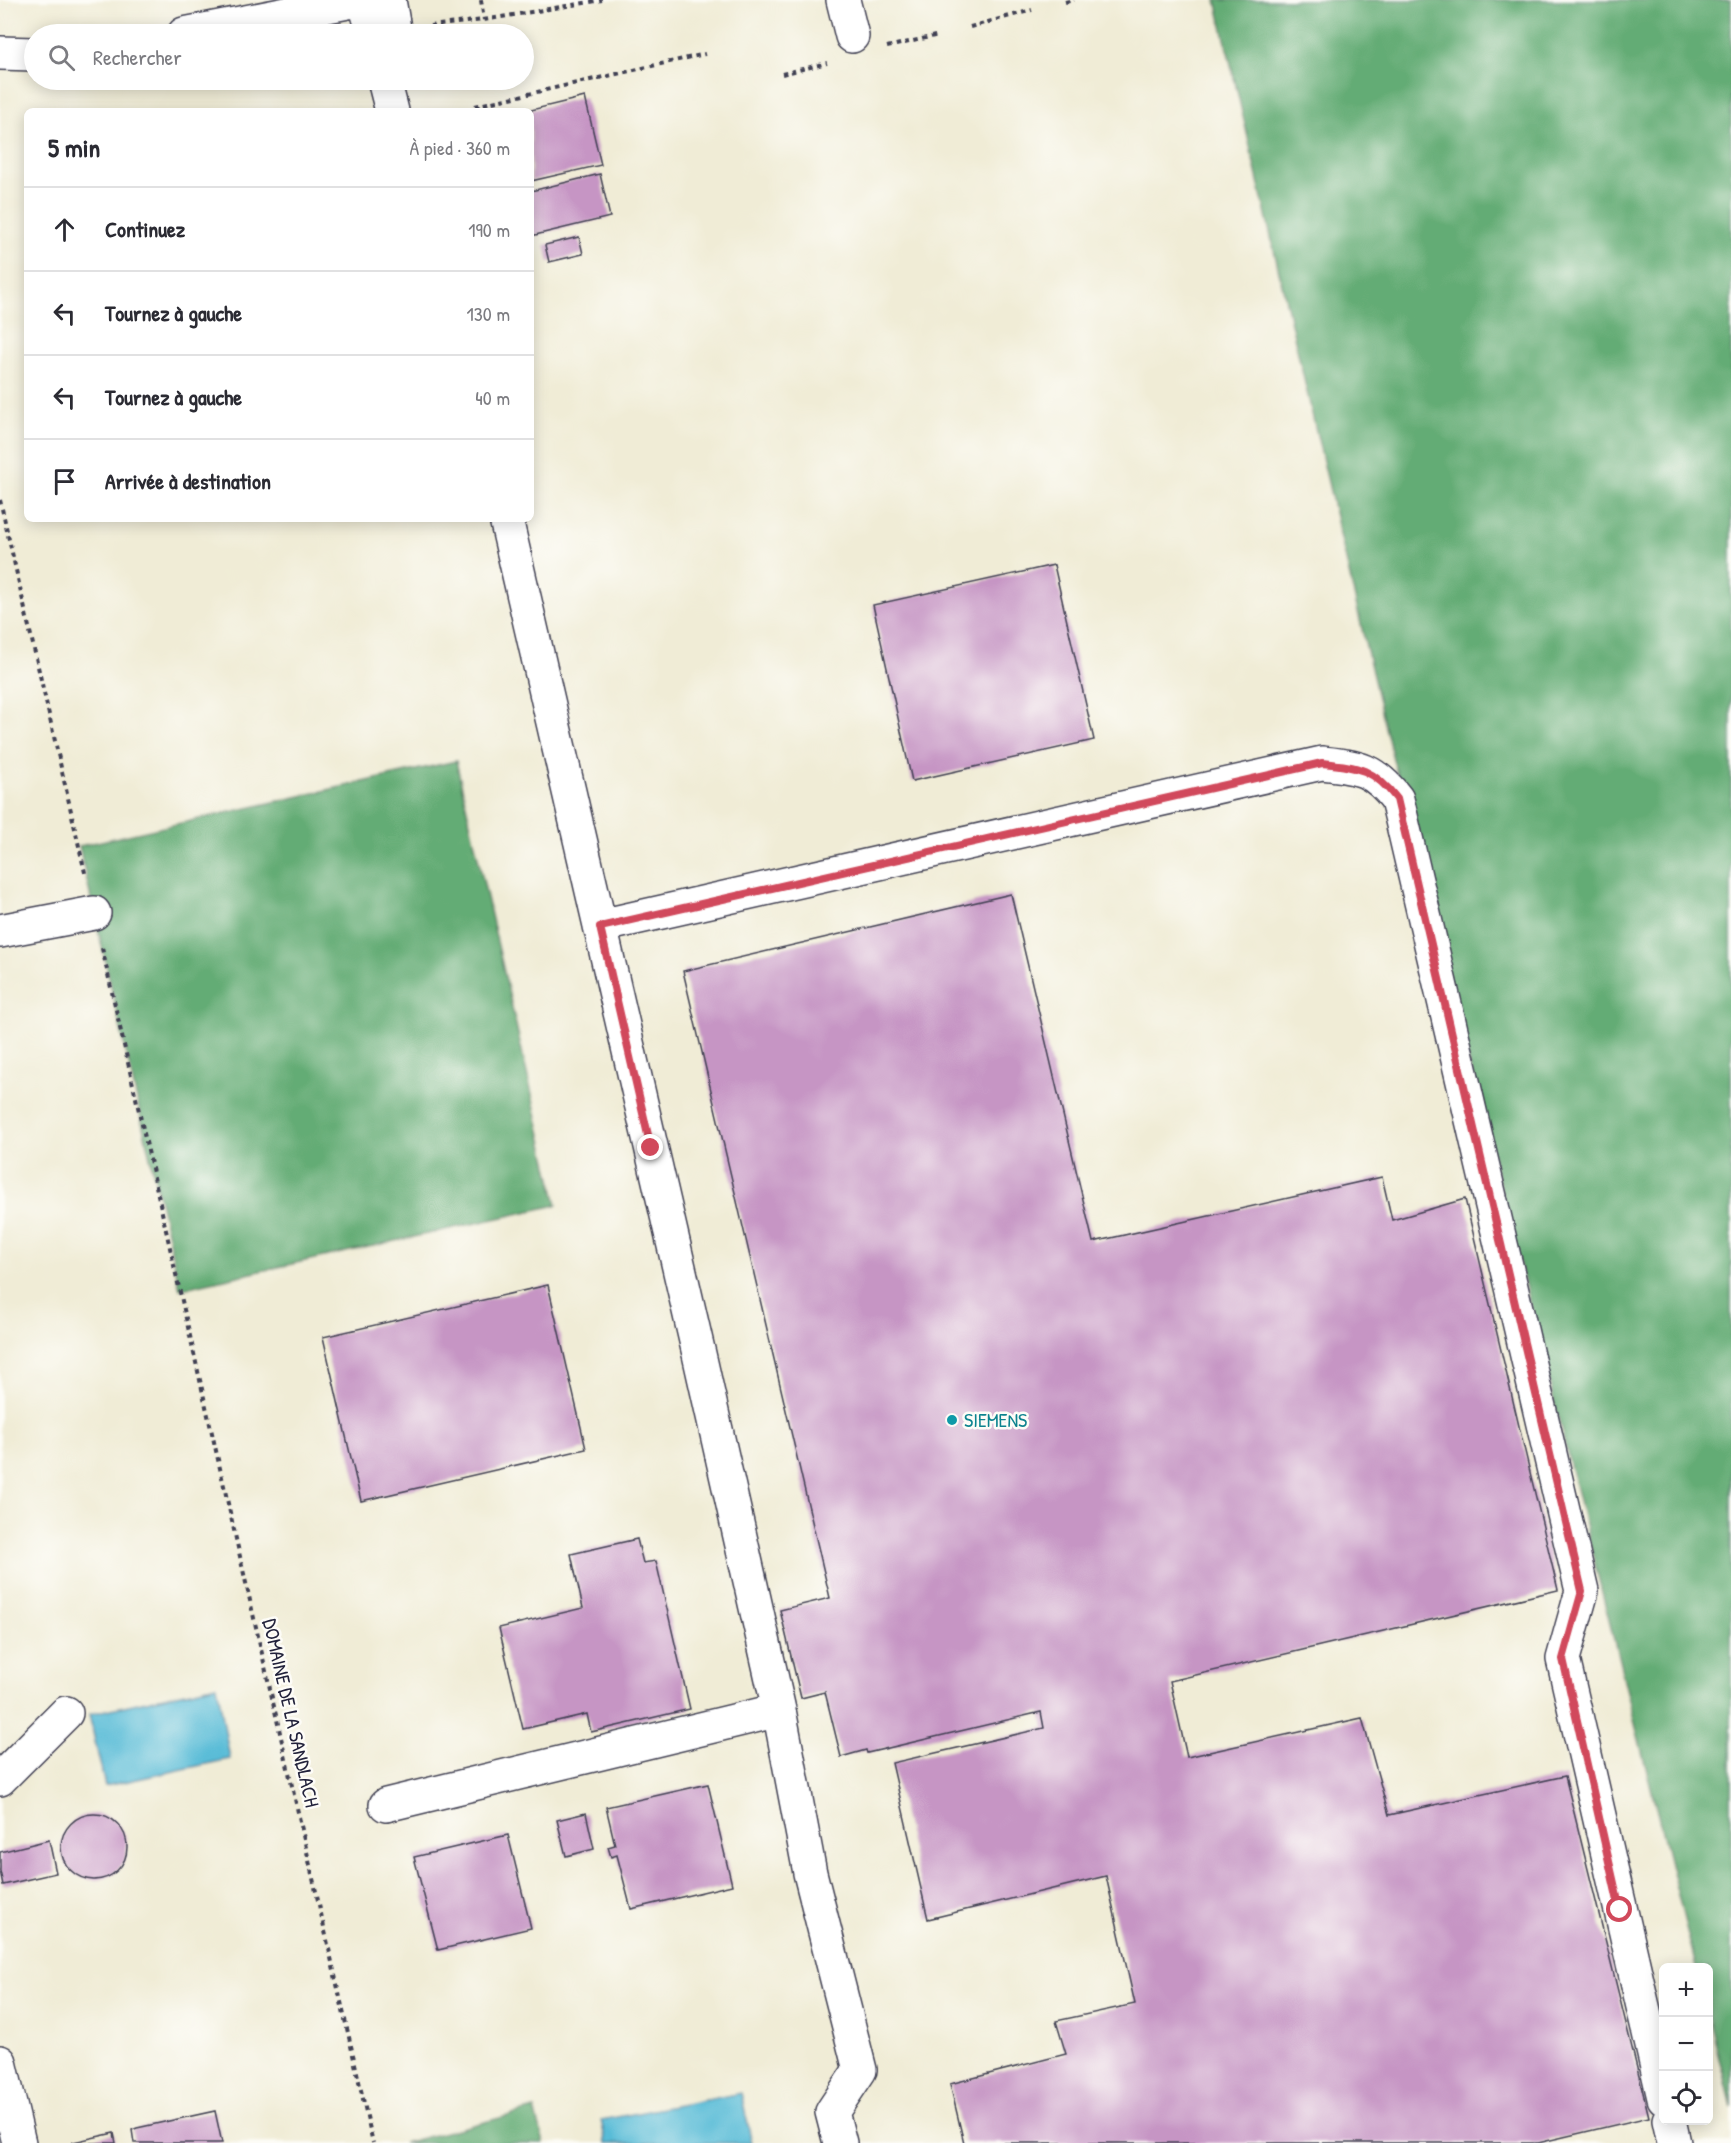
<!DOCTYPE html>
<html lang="fr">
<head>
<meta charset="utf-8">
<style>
  :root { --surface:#fff; --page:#f2f2f3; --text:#2b2b33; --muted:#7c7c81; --line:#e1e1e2 }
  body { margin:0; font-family:"Patrick Hand",sans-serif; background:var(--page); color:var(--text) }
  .controls { position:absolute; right:18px; bottom:18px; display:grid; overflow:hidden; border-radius:9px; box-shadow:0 3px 15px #0003 }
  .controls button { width:54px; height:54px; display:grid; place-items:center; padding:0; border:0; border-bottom:2px solid var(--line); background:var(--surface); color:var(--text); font:30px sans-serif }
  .stop { position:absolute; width:18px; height:18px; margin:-14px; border:4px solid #d1495b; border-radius:50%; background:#fff }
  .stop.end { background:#d1495b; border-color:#fff; box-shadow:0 2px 6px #0008 }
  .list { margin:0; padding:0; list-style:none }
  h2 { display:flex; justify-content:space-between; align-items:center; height:78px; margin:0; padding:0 24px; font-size:26px }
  h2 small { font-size:20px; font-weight:400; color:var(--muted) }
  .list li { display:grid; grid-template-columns:39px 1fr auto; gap:18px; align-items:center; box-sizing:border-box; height:84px; padding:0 24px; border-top:2px solid var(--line) }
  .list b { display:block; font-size:22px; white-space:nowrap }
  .list em { font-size:20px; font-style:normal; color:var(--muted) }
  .icon { flex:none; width:33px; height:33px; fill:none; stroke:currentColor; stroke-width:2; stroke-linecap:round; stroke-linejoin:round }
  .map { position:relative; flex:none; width:1731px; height:2143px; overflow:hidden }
  .search { position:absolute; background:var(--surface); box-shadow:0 3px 15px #0003; left:24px; top:24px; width:510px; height:66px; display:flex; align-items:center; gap:15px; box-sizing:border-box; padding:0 21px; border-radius:33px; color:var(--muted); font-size:22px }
  .panel { position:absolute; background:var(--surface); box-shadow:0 3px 15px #0003; left:24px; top:108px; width:510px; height:414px; border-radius:9px }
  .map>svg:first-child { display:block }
  .forest { fill:#63ac74; stroke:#426758; stroke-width:1.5 }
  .water { fill:#59bcd7; stroke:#3e6f89; stroke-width:1.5 }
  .building { fill:#c695c4 }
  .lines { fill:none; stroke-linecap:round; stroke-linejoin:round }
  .minor-casing { stroke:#414052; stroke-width:36 }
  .path { stroke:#414052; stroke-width:4; stroke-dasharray:4.5 4.5; stroke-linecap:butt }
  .minor { stroke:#fff; stroke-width:33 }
  .route { stroke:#d1495b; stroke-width:8 }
  .culture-dot { fill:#0f9aa8; stroke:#fdfcf7; stroke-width:2 }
  .labels { text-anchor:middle; stroke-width:5; stroke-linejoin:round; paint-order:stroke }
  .culture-label { font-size:20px; fill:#0d838f; stroke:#fdfcf7; text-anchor:start }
  .street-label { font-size:20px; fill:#22223b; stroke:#fdfcf7 }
</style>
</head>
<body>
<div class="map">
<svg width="1731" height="2143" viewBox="0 0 1731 2143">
  <rect width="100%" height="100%" fill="#fdfcf7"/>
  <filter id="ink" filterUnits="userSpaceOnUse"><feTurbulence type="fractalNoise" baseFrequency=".0167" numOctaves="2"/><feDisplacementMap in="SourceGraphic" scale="12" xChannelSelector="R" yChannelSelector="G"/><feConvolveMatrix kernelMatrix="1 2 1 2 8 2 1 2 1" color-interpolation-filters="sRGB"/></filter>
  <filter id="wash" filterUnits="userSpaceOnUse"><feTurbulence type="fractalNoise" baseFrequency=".008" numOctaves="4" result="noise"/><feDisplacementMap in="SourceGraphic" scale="24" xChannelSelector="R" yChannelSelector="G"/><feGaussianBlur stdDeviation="1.35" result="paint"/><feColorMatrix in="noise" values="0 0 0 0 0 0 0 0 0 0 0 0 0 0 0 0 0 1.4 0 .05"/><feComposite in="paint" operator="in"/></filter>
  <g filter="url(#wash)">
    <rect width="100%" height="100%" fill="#f0ecd6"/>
    <!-- forest -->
    <path class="forest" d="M1216,0H1731V2107L1709,2017L1708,1968L1696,1967L1382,715Z
      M456,761L557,1205L180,1289L79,846Z
      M535,2109L544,2143H403Z"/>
    <!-- water -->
    <path class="water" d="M217,1685L230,1759L105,1786L89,1714Z
      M741,2093L752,2143H606L601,2120Z"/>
    <g id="blocks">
      <!-- building -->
      <path class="building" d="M585,97L601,165L531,181V110Z
        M600,174L610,217L531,236V191Z
        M579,237L583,254L549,262L545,245Z
        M1054,565L1094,740L912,781L873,605Z
        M1011,894L1093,1242L1382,1177L1392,1220L1465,1199L1558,1590L1170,1681L1187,1757L1362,1718L1389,1815L1565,1776L1649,2117L1538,2143H964L950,2084L1066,2054L1056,2021L1135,2004L1106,1876L928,1919L892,1763L1044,1728L1041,1712L867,1753L866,1750L841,1757L825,1692L801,1698L780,1610L830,1598L683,971Z
        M548,1285L586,1449L361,1501L323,1337Z
        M637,1539L643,1563L656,1561L690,1709L591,1732L587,1714L523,1729L499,1628L583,1608L571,1554Z
        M708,1784L732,1885L631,1909L617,1855L611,1857L608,1847L615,1845L606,1807Z
        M586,1813L594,1849L566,1856L557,1820Z
        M61 1847a33 33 0 1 1 66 0a33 33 0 1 1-66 0Z
        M508,1835L531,1928L438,1950L414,1857Z
        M49,1840L56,1873L3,1885L0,1871V1852Z
        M215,2111L222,2143H134L132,2130L137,2128Z
        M114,2133L116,2143H73V2142Z"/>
    </g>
  </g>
  <g filter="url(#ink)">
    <use href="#blocks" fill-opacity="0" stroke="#414052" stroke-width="1.5"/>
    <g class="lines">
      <!-- minor casing -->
      <g class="minor-casing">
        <path id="minor" d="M364,0L374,34
          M389,0L395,34
          M843,0L852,36
          M184,34L358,0
          M0,53L34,54
          M384,80L392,111
          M506,519L699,1354L779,1710L810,1873L860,2070L832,2112L840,2143
          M600,926L1322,763C1358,767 1373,768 1397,799L1582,1591L1563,1659L1664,2098
          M0,931L94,913
          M0,1779L66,1713
          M386,1805L779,1710
          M0,2062L19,2143
          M1669,2120L1674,2143"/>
      </g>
      <!-- path -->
      <path class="path" d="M481,0L484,20
        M1065,2L1074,0
        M430,26L484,20L602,0
        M970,27L1032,10
        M887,47L939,35
        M782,74L827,63
        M475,106L705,54
        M0,500L86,877
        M102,948L373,2143"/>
      <!-- minor -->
      <use href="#minor" class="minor"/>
    </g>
  </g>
  <g class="lines" filter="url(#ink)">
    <!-- route -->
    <path class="route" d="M651,1148L600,927L1322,763C1358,767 1373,768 1397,799L1582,1591L1563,1659L1620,1910"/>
  </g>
  <!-- markers -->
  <circle class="culture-dot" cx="952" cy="1420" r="6"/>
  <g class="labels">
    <!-- culture labels -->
    <g class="culture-label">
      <text x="964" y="1427">SIEMENS</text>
    </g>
    <!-- street labels -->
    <g class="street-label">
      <text transform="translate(291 1713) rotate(77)" y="7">DOMAINE DE LA SANDLACH</text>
    </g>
  </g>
</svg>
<div class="controls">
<button>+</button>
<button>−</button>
<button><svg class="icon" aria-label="locate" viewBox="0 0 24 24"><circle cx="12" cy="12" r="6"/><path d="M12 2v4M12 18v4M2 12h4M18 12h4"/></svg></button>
</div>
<div class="stop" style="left:1620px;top:1910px"></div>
<div class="stop end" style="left:651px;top:1148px"></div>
<div class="search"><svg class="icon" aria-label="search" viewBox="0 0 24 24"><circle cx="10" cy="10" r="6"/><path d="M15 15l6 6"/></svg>Rechercher</div>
<section class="panel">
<h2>5 min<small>À pied · 360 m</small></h2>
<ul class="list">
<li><svg class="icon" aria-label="ahead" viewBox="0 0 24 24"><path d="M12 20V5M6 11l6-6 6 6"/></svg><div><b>Continuez</b></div><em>190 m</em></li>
<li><svg class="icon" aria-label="left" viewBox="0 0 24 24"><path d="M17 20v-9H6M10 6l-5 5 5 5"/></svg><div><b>Tournez à gauche</b></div><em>130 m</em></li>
<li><svg class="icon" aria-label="left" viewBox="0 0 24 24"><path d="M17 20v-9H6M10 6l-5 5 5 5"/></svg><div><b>Tournez à gauche</b></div><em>40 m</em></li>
<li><svg class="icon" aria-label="arrive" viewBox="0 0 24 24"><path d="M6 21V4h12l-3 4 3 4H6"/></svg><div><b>Arrivée à destination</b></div></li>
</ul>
</section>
</div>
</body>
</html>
